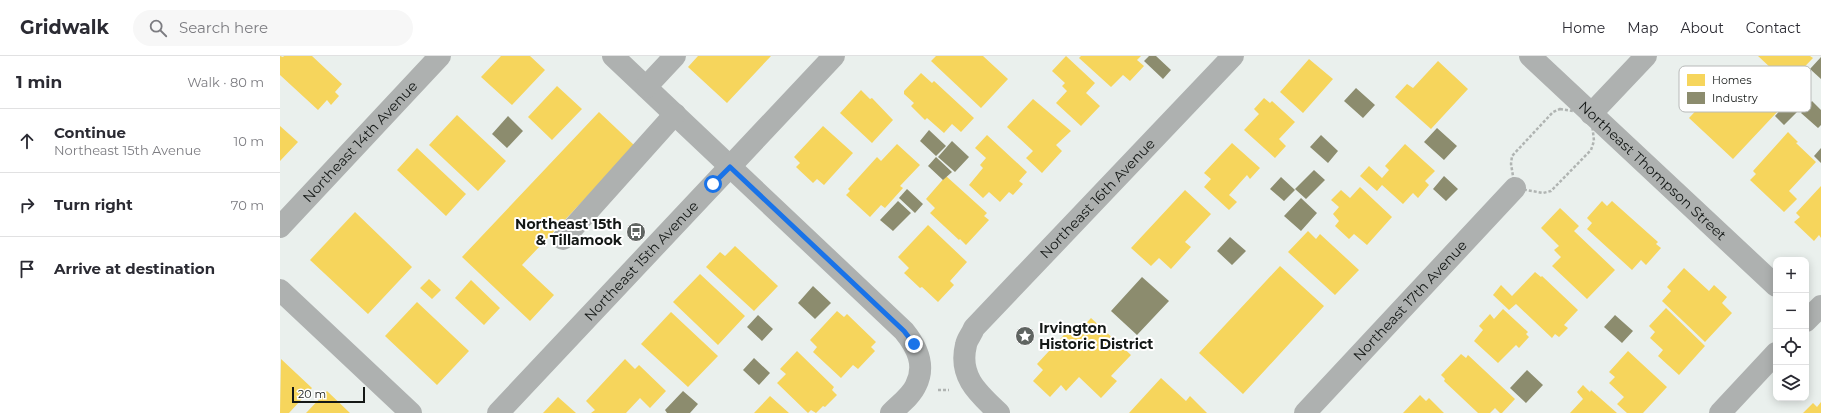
<!DOCTYPE html>
<html lang="en">
<head>
<meta charset="utf-8">
<style>
  :root { --surface:#fff; --page:#f7f7f7; --text:#2b2b33; --muted:#7c7c81; --line:#e1e1e2 }
  body { margin:0; font-family:Montserrat,sans-serif; background:var(--page); color:var(--text) }
  .controls { position:absolute; right:12px; bottom:12px; display:grid; overflow:hidden; border-radius:8px; box-shadow:0 2px 10px #0003 }
  .controls button { width:36px; height:36px; display:grid; place-items:center; padding:0; border:0; border-bottom:1px solid var(--line); background:var(--surface); color:var(--text); font:20px sans-serif }
  .scale { position:absolute; left:12px; bottom:10px; width:73px; box-sizing:border-box; padding-left:4px; border:2px solid #141816; border-top:0; font-size:11px; line-height:14px; white-space:nowrap; color:#141816; -webkit-text-stroke:3px #fff; paint-order:stroke }
  .stop { position:absolute; width:12px; height:12px; margin:-9px; border:3px solid #1a73e8; border-radius:50%; background:#fff }
  .stop.end { background:#1a73e8; border-color:#fff; box-shadow:0 1px 4px #0008 }
  .list { margin:0; padding:0; list-style:none }
  h2 { display:flex; justify-content:space-between; align-items:center; height:52px; margin:0; padding:0 16px; font-size:17px }
  h2 small { font-size:13px; font-weight:400; color:var(--muted) }
  .list li { display:grid; grid-template-columns:26px 1fr auto; gap:12px; align-items:center; box-sizing:border-box; height:64px; padding:0 16px; border-top:1px solid var(--line) }
  .list b { display:block; font-size:15px; white-space:nowrap }
  .list p { margin:0; font-size:13px; white-space:nowrap; color:var(--muted) }
  .list em { font-size:13px; font-style:normal; color:var(--muted) }
  .icon { flex:none; width:22px; height:22px; fill:none; stroke:currentColor; stroke-width:2; stroke-linecap:round; stroke-linejoin:round }
  .map { position:relative; flex:none; width:1541px; height:357px; overflow:hidden }
  header { display:flex; align-items:center; gap:24px; box-sizing:border-box; height:56px; padding:0 20px; background:var(--surface); border-bottom:1px solid var(--line) }
  header strong { font-size:19px }
  nav { display:flex; gap:22px; margin-inline-start:auto; font-size:14px }
  .search { width:280px; height:36px; background:var(--page); display:flex; align-items:center; gap:10px; box-sizing:border-box; padding:0 14px; border-radius:22px; color:var(--muted); font-size:15px }
  main { display:flex }
  aside { flex:1; background:var(--surface) }
  .map>svg:first-child { display:block }
  .homes { fill:#f6d55c }
  .industry { fill:#8c8c6e }
  .lines { fill:none; stroke-linecap:round; stroke-linejoin:round }
  .path { stroke:#b0b4b2; stroke-width:2.5; stroke-dasharray:3 2; stroke-linecap:butt }
  .minor { stroke:#aeb1b0; stroke-width:22 }
  .route { stroke:#1a73e8; stroke-width:5 }
  .labels { text-anchor:middle; stroke-width:4; stroke-linejoin:round; paint-order:stroke }
  .street-label { font-size:14px; fill:#141816; stroke:#fff }
  .poi-label { font-size:14px; font-weight:bold; fill:#141816; stroke:#fff; text-anchor:end }
  .key { fill:#fff; stroke:#b8bab9; stroke-width:1 }
  .key-label { font-size:11px; fill:#141816 }
</style>
</head>
<body>
<header>
<strong>Gridwalk</strong>
<div class="search"><svg class="icon" aria-label="search" viewBox="0 0 24 24"><circle cx="10" cy="10" r="6"/><path d="M15 15l6 6"/></svg>Search here</div>
<nav><a>Home</a><a>Map</a><a>About</a><a>Contact</a></nav>
</header>
<main>
<aside>
<h2>1 min<small>Walk · 80 m</small></h2>
<ul class="list">
<li><svg class="icon" aria-label="ahead" viewBox="0 0 24 24"><path d="M12 20V5M6 11l6-6 6 6"/></svg><div><b>Continue</b><p>Northeast 15th Avenue</p></div><em>10 m</em></li>
<li><svg class="icon" aria-label="right" viewBox="0 0 24 24"><path d="M7 20v-9h11M14 6l5 5-5 5"/></svg><div><b>Turn right</b></div><em>70 m</em></li>
<li><svg class="icon" aria-label="arrive" viewBox="0 0 24 24"><path d="M6 21V4h12l-3 4 3 4H6"/></svg><div><b>Arrive at destination</b></div></li>
</ul>
</aside>
<div class="map">
<svg width="1541" height="357" viewBox="0 0 1541 357">
  <rect width="100%" height="100%" fill="#eaf0ed"/>
  <!-- homes -->
  <path class="homes" d="M0,0L3,1L4,0H32L62,28L55,36L59,40L51,49L47,44L38,54L0,19Z
    M221,0H250L265,14L232,49L201,21Z
    M418,0H491L447,47L408,11Z
    M656,0H703L728,23L701,52L651,5Z
    M786,0L815,27L806,37L820,50L801,70L776,47L787,35L782,30L785,27L772,15Z
    M801,0H861L857,4L864,10L850,25L843,19L831,31L799,2Z
    M1478,0H1530L1533,2L1508,28Z
    M1029,3L1053,23L1023,57L1000,36Z
    M1158,5L1188,33L1151,73L1115,41L1127,28L1133,32Z
    M1455,13L1472,29L1467,35L1478,45L1483,40L1499,54L1453,103L1409,62Z
    M641,17L652,27L654,25L694,62L681,76L672,68L664,77L647,62L645,64L631,50L634,47L624,38V35Z
    M277,30L302,53L272,84L248,61Z
    M581,34L590,43L592,42L613,64L592,87L560,57Z
    M984,42L990,47L992,45L1015,66L999,83L1006,90L995,102L964,74L979,58L974,53Z
    M753,43L791,75L776,89L782,95L762,117L746,102L753,95L727,71Z
    M319,56L355,90L242,209L274,239L250,265L182,201Z
    M177,59L226,105L198,135L149,89Z
    M0,70L18,86L0,105Z
    M543,70L573,97L544,129L537,123L533,127L516,111L520,107L514,101Z
    M1508,76L1518,86L1516,87L1536,106L1509,135L1517,143L1504,156L1470,124L1476,118L1473,115Z
    M707,79L747,116L739,125L743,128L733,139L729,136L720,146L709,136L703,142L689,129L703,112L700,109L706,102L695,92Z
    M952,87L980,112L970,123L967,119L949,139L957,146L949,154L924,131L931,123L924,117Z
    M617,88L640,109L620,130L623,132L605,152L601,149L590,161L566,139L570,135L568,133L597,101L601,105Z
    M1125,88L1155,115L1145,125L1149,129L1138,142L1133,137L1123,148L1102,129L1097,135L1080,120L1089,110L1102,122L1109,114L1105,110Z
    M137,92L186,138L166,160L117,114Z
    M666,120L707,157L704,160L709,164L686,189L680,183L679,184L650,157L655,152L646,143Z
    M1541,130V182L1539,179L1534,185L1514,166L1520,161L1516,157Z
    M1080,131L1112,161L1087,189L1074,178L1069,183L1055,170L1059,165L1053,158L1059,151L1051,144L1061,134L1070,142Z
    M905,134L931,158L905,186L911,191L891,213L879,202L871,210L851,192Z
    M1322,145L1327,150L1332,145L1378,186L1376,188L1381,192L1366,209L1361,204L1352,214L1307,173L1312,167L1307,162Z
    M1280,152L1299,170L1294,175L1335,214L1307,243L1272,210L1281,201L1274,194L1279,190L1261,172Z
    M75,156L132,211L88,258L30,204Z
    M648,169L687,206L670,225L674,229L658,246L642,231L640,232L624,217L629,212L618,201Z
    M1028,175L1036,183L1040,178L1079,214L1055,239L1008,196Z
    M455,190L498,230L474,255L426,211L440,196L445,200Z
    M1000,210L1044,250L963,338L919,297Z
    M1404,212L1429,235L1434,229L1447,241L1442,247L1452,257L1425,286L1382,245L1391,235L1387,231Z
    M1255,216L1261,221L1262,220L1298,254L1284,269L1288,272L1279,281L1275,278L1272,282L1236,248L1229,254L1213,239L1221,229L1232,240Z
    M420,218L465,260L438,289L393,246Z
    M149,223L161,234L152,243L140,232Z
    M191,224L220,252L204,269L175,242Z
    M137,246L189,295L157,329L105,280Z
    M1386,252L1425,290L1399,319L1378,300L1383,294L1370,282L1375,276L1369,270Z
    M1223,253L1248,276L1246,278L1249,281L1239,292L1236,289L1218,307L1194,285L1203,274L1199,270L1210,258L1214,263Z
    M557,255L564,261L567,258L596,286L591,291L595,295L578,313L573,309L561,322L533,296L537,291L530,284Z
    M391,256L438,300L408,331L361,288Z
    M811,262L851,299L831,320L837,325L821,342L799,321L786,335L781,329L770,341L753,325L763,314L757,308L795,267L801,273Z
    M517,295L554,331L552,334L557,339L545,351L543,350L536,357L531,354L528,357L497,327L506,318L500,313Z
    M1348,295L1387,331L1363,357H1347L1337,348L1344,341L1329,327L1335,321L1329,316Z
    M1181,298L1186,302L1188,299L1235,343L1222,357H1220L1215,352L1210,357H1198L1164,325L1165,323L1161,319Z
    M1,303L32,332L9,357H0Z
    M345,303L355,313L359,309L386,335L370,352L360,342L346,357H311L315,354L306,345Z
    M881,322L906,345L910,340L927,357H849Z
    M1303,329L1310,336L1311,334L1337,357H1290L1303,343L1297,336Z
    M47,335L70,357H26Z
    M1140,339L1146,345L1149,342L1164,357H1123Z
    M490,340L509,357H474Z
    M278,341L296,357H263Z
    M1541,346V357H1523L1533,347L1537,351Z"/>
  <!-- industry -->
  <path class="industry" d="M869,0H876L891,14L883,23L864,5Z
    M1541,1V23L1530,13Z
    M1076,32L1095,49L1083,62L1064,45Z
    M1532,45L1541,54V69L1538,72L1521,57Z
    M1507,47L1517,56L1504,69L1495,60Z
    M228,60L243,75L227,92L212,78Z
    M1157,72L1177,90L1164,104L1144,86Z
    M649,74L666,90L656,100L640,85Z
    M1041,79L1058,95L1048,107L1030,91Z
    M672,85L689,101L675,116L658,101Z
    M1541,92V107L1534,100Z
    M656,101L672,116L663,124L648,110Z
    M1034,114L1045,124L1026,143L1015,133Z
    M1164,120L1178,133L1166,145L1153,133Z
    M1001,121L1015,134L1004,145L990,133Z
    M627,133L643,148L635,157L619,142Z
    M1021,142L1037,157L1021,175L1004,160Z
    M618,145L631,157L613,175L600,164Z
    M950,181L966,195L952,209L937,195Z
    M862,221L889,245L857,279L831,255Z
    M533,230L551,247L535,263L518,247Z
    M478,259L493,273L482,285L467,271Z
    M1335,259L1353,275L1342,287L1324,271Z
    M474,302L490,317L479,329L463,314Z
    M1247,314L1263,329L1246,347L1230,332Z
    M403,335L418,348L410,357H387L385,354Z"/>
  <g class="lines">
    <!-- path -->
    <path class="path" d="M1280,53L1311,58L1314,85L1311,94L1271,135L1263,137L1235,132L1231,108L1232,100L1273,56Z
      M658,334H669"/>
    <!-- minor -->
    <g class="minor">
      <path d="M333,0L624,275C637,291 646,309 636,329C632,339 619,349 611,357"/>
      <path id="s1" d="M1250,0L1496,230"/>
      <path d="M366,31L395,0"/>
      <path d="M1311,58L1366,0"/>
      <path id="s2" d="M0,171L160,0"/>
      <path d="M283,183L395,58"/>
      <path d="M0,234L131,357"/>
      <path d="M1526,265L1541,250"/>
      <path id="s3" d="M218,357L554,0"/>
      <path id="s4" d="M719,357C699,338 678,321 686,289C687,283 692,278 694,272L953,0"/>
      <path id="s5" d="M1025,357L1235,132"/>
      <path d="M1440,357L1496,297"/>
    </g>
  </g>
  <g class="lines">
    <!-- route -->
    <path class="route" d="M433,128L450,111L624,275L634,288"/>
  </g>
  <!-- icons -->
  <defs>
    <g id="bus-disc" transform="scale(1)"><circle r="9.5" fill="#5f6461" stroke="#fff"/><path d="M-5-6H5V4H4V6H2V4H-2V6H-4V4H-5ZM-3.5-4V0h7V-4ZM-3.5 1.2v1.5H-2V1.2ZM2 1.2v1.5H3.5V1.2Z" fill="#fff"/></g>
    <g id="sight-disc" transform="scale(1)"><circle r="9.5" fill="#5f6461" stroke="#fff"/><path d="M0-6L1.8-2.2L6-1.7L2.9 1.2L3.7 5.4L0 3.3L-3.7 5.4L-2.9 1.2L-6-1.7L-1.8-2.2Z" fill="#fff"/></g>
  </defs>
  <g fill-rule="evenodd">
    <use href="#bus-disc" x="356" y="176"/>
    <use href="#sight-disc" x="745" y="280"/>
  </g>
  <g class="labels">
    <!-- street labels -->
    <g class="street-label">
      <text dy="5" stroke="none"><textPath href="#s2" startOffset="117">Northeast 14th Avenue</textPath></text>
      <text dy="5" stroke="none"><textPath href="#s1" startOffset="168">Northeast Thompson Street</textPath></text>
      <text dy="5" stroke="none"><textPath href="#s4" startOffset="278">Northeast 16th Avenue</textPath></text>
      <text dy="5" stroke="none"><textPath href="#s3" startOffset="209">Northeast 15th Avenue</textPath></text>
      <text dy="5" stroke="none"><textPath href="#s5" startOffset="154">Northeast 17th Avenue</textPath></text>
    </g>
    <!-- poi labels -->
    <g class="poi-label">
      <text x="342" y="173">Northeast 15th<tspan x="342" dy="16">&amp; Tillamook</tspan></text>
      <text x="759" y="277" text-anchor="start">Irvington<tspan x="759" dy="16">Historic District</tspan></text>
    </g>
  </g>
  <!-- legend -->
  <rect x="1399" y="10" width="132" height="46" rx="6" class="key"/>
  <rect x="1407" y="18" width="18" height="12" fill="#f6d55c"/>
  <rect x="1407" y="36" width="18" height="12" fill="#8c8c6e"/>
  <g class="key-label">
    <text x="1432" y="28">Homes</text>
    <text x="1432" y="46">Industry</text>
  </g>
</svg>
<div class="controls">
<button>+</button>
<button>−</button>
<button><svg class="icon" aria-label="locate" viewBox="0 0 24 24"><circle cx="12" cy="12" r="6"/><path d="M12 2v4M12 18v4M2 12h4M18 12h4"/></svg></button>
<button><svg class="icon" aria-label="layers" viewBox="0 0 24 24"><path d="M12 4l9 5-9 5-9-5zM3 14l9 5 9-5"/></svg></button>
</div>
<div class="scale">20 m</div>
<div class="stop" style="left:433px;top:128px"></div>
<div class="stop end" style="left:634px;top:288px"></div>
</div>
</main>
</body>
</html>
